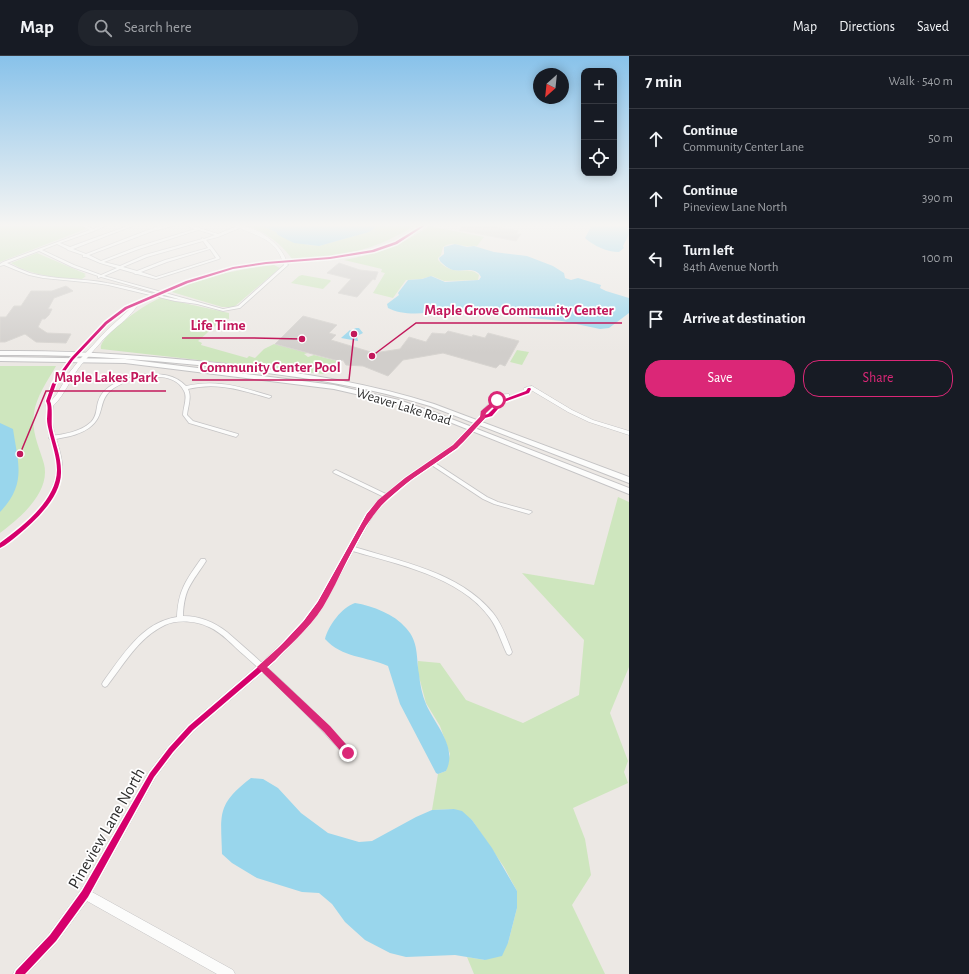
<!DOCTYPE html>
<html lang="en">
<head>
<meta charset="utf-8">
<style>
  :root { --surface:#171b24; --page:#20242c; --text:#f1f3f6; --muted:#9ea1a6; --line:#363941; --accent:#db2777 }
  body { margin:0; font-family:"Alegreya Sans",sans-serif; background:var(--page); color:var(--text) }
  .controls { position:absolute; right:12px; top:12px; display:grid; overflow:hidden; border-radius:8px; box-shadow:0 2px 10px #0003 }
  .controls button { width:36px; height:36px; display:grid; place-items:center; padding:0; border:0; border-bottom:1px solid var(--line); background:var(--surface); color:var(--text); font:20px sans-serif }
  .compass { position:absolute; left:533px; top:12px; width:36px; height:36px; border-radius:50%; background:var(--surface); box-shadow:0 2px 10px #0003; rotate:207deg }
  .stop { position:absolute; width:12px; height:12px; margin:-9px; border:3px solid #db2777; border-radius:50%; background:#fff }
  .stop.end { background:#db2777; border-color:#fff; box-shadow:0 1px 4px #0008 }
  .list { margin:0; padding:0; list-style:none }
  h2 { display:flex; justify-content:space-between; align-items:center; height:52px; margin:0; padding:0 16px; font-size:17px }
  h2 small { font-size:13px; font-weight:400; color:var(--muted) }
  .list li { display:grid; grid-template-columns:26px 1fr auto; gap:12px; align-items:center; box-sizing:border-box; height:60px; padding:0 16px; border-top:1px solid var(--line) }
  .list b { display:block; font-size:15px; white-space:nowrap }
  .list p { margin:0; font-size:13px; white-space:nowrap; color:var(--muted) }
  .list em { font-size:13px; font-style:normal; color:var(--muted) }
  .actions { display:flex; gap:8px; padding:12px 16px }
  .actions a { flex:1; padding:9px 0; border:1px solid var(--accent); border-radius:16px; text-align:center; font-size:14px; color:var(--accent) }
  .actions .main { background:var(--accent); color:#fff }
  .icon { flex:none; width:22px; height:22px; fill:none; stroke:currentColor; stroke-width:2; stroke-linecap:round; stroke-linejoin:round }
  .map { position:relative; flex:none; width:629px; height:918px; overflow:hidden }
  header { display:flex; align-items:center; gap:24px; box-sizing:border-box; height:56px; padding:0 20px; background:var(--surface); border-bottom:1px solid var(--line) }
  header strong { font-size:19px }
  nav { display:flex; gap:22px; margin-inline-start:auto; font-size:14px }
  .search { width:280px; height:36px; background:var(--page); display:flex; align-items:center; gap:10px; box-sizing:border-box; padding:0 14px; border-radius:16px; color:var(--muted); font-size:15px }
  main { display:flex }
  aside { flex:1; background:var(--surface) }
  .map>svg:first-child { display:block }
  .green { fill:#cee6be }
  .water { fill:#99d6ec }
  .building { fill:#d1cecb; stroke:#d7d4d0 }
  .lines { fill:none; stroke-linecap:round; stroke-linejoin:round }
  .minor-casing { stroke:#c5c4c5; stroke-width:1.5 }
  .tertiary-casing { stroke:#c5c4c5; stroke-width:1 }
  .secondary-casing { stroke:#c5c4c5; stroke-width:2 }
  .minor { fill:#fcfcfb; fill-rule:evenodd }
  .tertiary { fill:#fcfcfb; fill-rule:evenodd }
  .secondary { fill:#fcfcfb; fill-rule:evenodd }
  .cycleway-casing { stroke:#fff; stroke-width:3 }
  .cycleway { fill:#d6006c; fill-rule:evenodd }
  .route { fill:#db2777 }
  .labels { text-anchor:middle; stroke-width:3.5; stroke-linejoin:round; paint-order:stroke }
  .street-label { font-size:14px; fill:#2e2e2e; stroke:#fff }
  .near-street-label { font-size:17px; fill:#2e2e2e; stroke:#fff }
  .leader { fill:none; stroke:#c2185b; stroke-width:1.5 }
  .callout-dot { fill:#c2185b; stroke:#fff; stroke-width:1.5 }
  .callout-label { font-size:15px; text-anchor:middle; font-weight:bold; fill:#c2185b; stroke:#fff; stroke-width:3.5; stroke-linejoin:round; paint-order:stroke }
</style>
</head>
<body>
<header>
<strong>Map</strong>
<div class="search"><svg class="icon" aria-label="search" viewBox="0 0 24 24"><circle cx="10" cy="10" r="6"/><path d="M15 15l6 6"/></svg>Search here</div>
<nav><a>Map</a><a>Directions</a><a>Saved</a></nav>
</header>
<main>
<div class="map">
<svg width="629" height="918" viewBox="0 0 629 918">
  <rect width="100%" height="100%" fill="#ece8e4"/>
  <!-- green -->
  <path class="green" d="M0,169H78L86,173L0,206Z
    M246,169H260L307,189L319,190L369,176L379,169H414C410,173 404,176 398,179C366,197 329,201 292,203C281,187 265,176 246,169Z
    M429,170L484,181L477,190C473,189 470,191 466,190C457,189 452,185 443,191L441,199L438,202V204C454,223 468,208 479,219L478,224L444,225L432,220L421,223L406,224L393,242L373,237L385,217L381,216L382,213L344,204C376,198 403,189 429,170Z
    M37,197L86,218L84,219L86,220L82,223C58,222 32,220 11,207Z
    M274,209L280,212L234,251H222L172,236C183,222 255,211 274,209Z
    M302,219L330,224L331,225L323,233L291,227L299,220Z
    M161,242L229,257V263L224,262L198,285L202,287L201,289L247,302L249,300L255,302L264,293L274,288L308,297L304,298L308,301L314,299L337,305L324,318L101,293C98,280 149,245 161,242Z
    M517,294L529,296L522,309L510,306Z
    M0,310H56C48,324 36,341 34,357C31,376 39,390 44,408C51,436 20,462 0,477Z
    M618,441L629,446V611L610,657L628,705L624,716L628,727L573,752L585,783L591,819L572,849L605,918H474L467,901L485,904L508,887L517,852V835L504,811L472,764L454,753L432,754L438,718L446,715L450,698L440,670L426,647L418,617V605L440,607L466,644L523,667L579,639L584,584L522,517L594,529Z"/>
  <!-- water -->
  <path class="water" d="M260,169H379L369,176L319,190L294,187L278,179L276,176Z
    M592,169H629V178L623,190L624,192L619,196C607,196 594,190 585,182Z
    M455,188L467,191L474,190L494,196L527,200L553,210L564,217L565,222L571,224L578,222L601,229L600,232L606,235L629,242V257L609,272L600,273L562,265L531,262L511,255L508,252H504L505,255L438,254C424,259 401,259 388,252L387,248L399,239L398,237L408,224L422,223L431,220L445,226L479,224L481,221C476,210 463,216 453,214C447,212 444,209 440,205L439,202L444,198V191Z
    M356,272H359L363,277L357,280L358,285L341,282L350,274L354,276V273Z
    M0,367L13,373C18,407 27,428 0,456Z
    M355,547C373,550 394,558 406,572C419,586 416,601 419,618C420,628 422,639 426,648C435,669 458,691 446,715L438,718L436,717L400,648L388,610C366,600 342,602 325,583C328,570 342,551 355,547Z
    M251,722L263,723L278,732L301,757L328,777L359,786L372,785L416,761L432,754L454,753L462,755L472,764L492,792L517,835V852L508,887L502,900L485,904L455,899L406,901L390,897L365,884L345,866L332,848L319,837L302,836L257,822L232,807L222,798C221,758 216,749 251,722Z"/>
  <!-- building -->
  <path class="building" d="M464,169L492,170L518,175L516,178H521L516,185L459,174Z
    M339,207L360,214L378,216L375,224L373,223L357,241L338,237L351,223L327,217Z
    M66,230L73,235L54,242L48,253H52L49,259L45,263H42L38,271L47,277L71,278L66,287L36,286L25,278L5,286H0V261H6L14,250H21L31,235H52Z
    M303,260L337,269L329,277L336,279L331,284L374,297L400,293L409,281L426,286L432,277L445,278L448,275L472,281L473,279L485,282L488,277L519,285L505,310L500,308L496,312L443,297L403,304L388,320L363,310L346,309L343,304L339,305L275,288Z"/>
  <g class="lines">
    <!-- minor casing -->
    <g class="minor-casing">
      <path id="minor" d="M81,169H85L93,173L102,169H107L94,175L60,187L70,191L130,169H135L73,193L86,198L161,169H165L161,171L171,169H177L153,175L89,199L101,205L137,191L195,173L185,169H190L218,178L240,169H242V171L218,181L206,184L212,191L220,202L219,203L156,223L137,218H135L134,217L120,213L104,220L223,253L238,250L284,209L282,205L283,204H285L288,209L240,252L223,255L197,248L175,245L108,229L94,227L43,222L29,219L16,214L4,209L0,210V208L3,206L90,174ZM198,174L215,179L204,183L202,182V183L145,199L120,210L104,206L139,193ZM203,185L208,192L165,204L137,215L123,211L147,201ZM57,188L67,193L68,194L83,199V201H86L100,207L117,212L101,219L74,209L42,194ZM210,193L216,202L156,221L141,216L167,206ZM39,195L72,211L98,220V222L101,221L182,244C157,240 132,231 107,227C82,222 55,224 30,217C22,214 15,211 7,207Z
        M146,318C162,318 174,318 186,330C217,323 241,331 271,340V341L269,342C240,334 218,326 188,333C192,341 188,350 187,359L193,365L238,378V379L236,381L189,367L183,359C183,351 188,342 184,335C174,312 130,321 114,332C96,344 107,359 89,372C78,380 64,381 51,384L49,382L51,380C65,378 80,376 91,366C97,360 96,353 98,346C104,326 129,322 146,318Z
        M432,405L487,441L498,446L531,455L532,456L529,458L494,448L483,443L430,408L429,407Z
        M336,414L388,439L389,440L386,442L384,441L334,417L333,416L334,415Z
        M349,490H351C399,505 460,516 493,557C502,568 507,583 512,596L511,598L509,599L507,598C501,586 498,573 490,562C460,520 396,508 349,494L348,492Z
        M201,503H205L206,505C192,527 184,532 183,560C200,560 214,566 227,576C270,613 312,652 351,694L352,697L351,700L348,701L345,700C314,664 280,631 244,599C233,590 223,577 209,571C197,565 178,563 165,569C139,581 124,608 107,630L105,631L103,630L102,628L103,626C122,600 142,566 177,561C178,535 186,524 201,503Z"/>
    </g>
    <!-- tertiary casing -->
    <g class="tertiary-casing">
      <path id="tertiary" d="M234,169C253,168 280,186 286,204C322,201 360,200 393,187C403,182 413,175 422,169H427C373,214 298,199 234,213C200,221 168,236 137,249V250C130,261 120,268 111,276C100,286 91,298 81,309C71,321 65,339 53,350C52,357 52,364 53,371C56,386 64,401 62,416C60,443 37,465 18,480C12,485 6,490 0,493V486C23,469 52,448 56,417C57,403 51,388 48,375C46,366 48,352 45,345L51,328L70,302L104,266L124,251L185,225L231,211L282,204C274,180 252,180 234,169ZM132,251L106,275L81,302L69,317L57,338L51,345C53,340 54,333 57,328C68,307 111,260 132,251Z
        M532,330L572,354L593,364L629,375V379L589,366L568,356L531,334L530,337L505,346L492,360L485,362L457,392L410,425L383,448L372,461L323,550L309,569L276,605L194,675L174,697L155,722L92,836L233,914L235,918H217L87,845L57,886L27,918H13L15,914L49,878L81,834L149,716L168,691L188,669L270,599L303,565L317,546L367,457L379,444L406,421L453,390L480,361L481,355C489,348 498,337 509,338V340L505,342L525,335L523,333L524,332ZM500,345L488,358H486V357Z"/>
    </g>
    <!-- secondary casing -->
    <g class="secondary-casing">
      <path id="secondary" d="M0,295C79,294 157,300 236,309C303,317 369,327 434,348L629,421V427L430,350C366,330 302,321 236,313C158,304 79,298 0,299Z
        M0,301L125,303L334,329L399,344L436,357L629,432V438L432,359L395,347L334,333L125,307L0,305Z"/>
    </g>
    <!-- minor -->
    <use href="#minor" class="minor"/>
    <!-- tertiary -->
    <use href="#tertiary" class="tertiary"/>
    <!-- secondary -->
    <use href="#secondary" class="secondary"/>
    <!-- cycleway casing -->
    <g class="cycleway-casing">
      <path id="cycleway" d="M423,169H426L397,188L374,196L330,203L266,208L233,213L188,227L127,253L107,268L73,304L56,328L50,345C53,351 51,364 52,372C55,387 61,400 61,415C62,440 36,464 18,479C12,484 6,489 0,492V487C22,471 57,444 57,414C57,401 52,388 49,375C48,371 47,367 47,363C47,357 49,351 46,345L52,328L71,302L105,266L125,251L186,225L233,211L266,206L330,201L372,194L395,186Z
        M528,332H530L531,333L529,337L504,346L492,360L485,362L457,392L410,424L383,447L371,460L322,550L308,569L275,604L193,674L173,696L154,721L88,841L56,885L25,918H15L16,915L50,879L82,835L150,717L169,692L189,670L271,600L304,565L318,546L367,458L379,445L406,422L453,390L481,360L488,358L502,344L526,335Z"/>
    </g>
    <!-- cycleway -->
    <use href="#cycleway" class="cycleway"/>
  </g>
  <!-- sky -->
  <linearGradient id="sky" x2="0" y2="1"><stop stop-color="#88c2ea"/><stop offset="0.57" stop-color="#f6f5f3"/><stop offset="1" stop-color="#f6f5f3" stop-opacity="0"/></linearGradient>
  <rect width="629" height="297" fill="url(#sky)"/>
  <!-- route -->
  <path class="route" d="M495,343L500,344L486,357L485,362C475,372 466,385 455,393C427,414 394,431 373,460C353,486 340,523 323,551C308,574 287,592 267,611L330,670L351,694V700H345L324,676L257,611L287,584L304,565L318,546L367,458L378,444L405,422L453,389L480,361L481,355Z"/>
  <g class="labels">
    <!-- street labels -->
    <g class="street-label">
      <text transform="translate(404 350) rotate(17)" y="5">Weaver Lake Road</text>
    </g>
    <!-- near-street labels -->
    <g class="near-street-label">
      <text transform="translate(106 772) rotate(-60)" y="6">Pineview Lane North</text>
    </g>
  </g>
  <!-- callouts -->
  <path class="leader" d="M372 300L416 267H622M302 283L253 282H182M354 278L349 324H192M20 398L46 335H166"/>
  <g class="callout-dot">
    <circle cx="372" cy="300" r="4"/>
    <circle cx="302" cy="283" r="4"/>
    <circle cx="354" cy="278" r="4"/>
    <circle cx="20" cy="398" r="4"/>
  </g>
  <g class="callout-label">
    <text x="519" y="259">Maple Grove Community Center</text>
    <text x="218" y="274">Life Time</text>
    <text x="270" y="316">Community Center Pool</text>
    <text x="106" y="326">Maple Lakes Park</text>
  </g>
</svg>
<div class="controls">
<button>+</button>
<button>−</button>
<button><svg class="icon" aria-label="locate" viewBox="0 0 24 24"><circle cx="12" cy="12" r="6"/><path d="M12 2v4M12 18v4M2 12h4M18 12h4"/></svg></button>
</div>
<svg class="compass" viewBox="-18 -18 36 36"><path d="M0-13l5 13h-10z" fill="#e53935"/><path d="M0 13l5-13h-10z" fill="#9ea1a6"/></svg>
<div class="stop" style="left:497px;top:344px"></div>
<div class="stop end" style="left:348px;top:697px"></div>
</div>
<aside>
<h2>7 min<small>Walk · 540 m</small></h2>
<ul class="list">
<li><svg class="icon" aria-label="ahead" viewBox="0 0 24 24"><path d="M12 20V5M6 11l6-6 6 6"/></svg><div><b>Continue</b><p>Community Center Lane</p></div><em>50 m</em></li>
<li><svg class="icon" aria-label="ahead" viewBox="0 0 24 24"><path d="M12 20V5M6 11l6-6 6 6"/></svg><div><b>Continue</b><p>Pineview Lane North</p></div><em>390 m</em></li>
<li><svg class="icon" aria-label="left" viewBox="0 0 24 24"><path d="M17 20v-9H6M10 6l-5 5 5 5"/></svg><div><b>Turn left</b><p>84th Avenue North</p></div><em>100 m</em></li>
<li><svg class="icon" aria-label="arrive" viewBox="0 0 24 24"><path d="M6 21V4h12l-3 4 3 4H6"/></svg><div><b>Arrive at destination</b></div></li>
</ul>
<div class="actions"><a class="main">Save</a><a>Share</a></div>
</aside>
</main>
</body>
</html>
